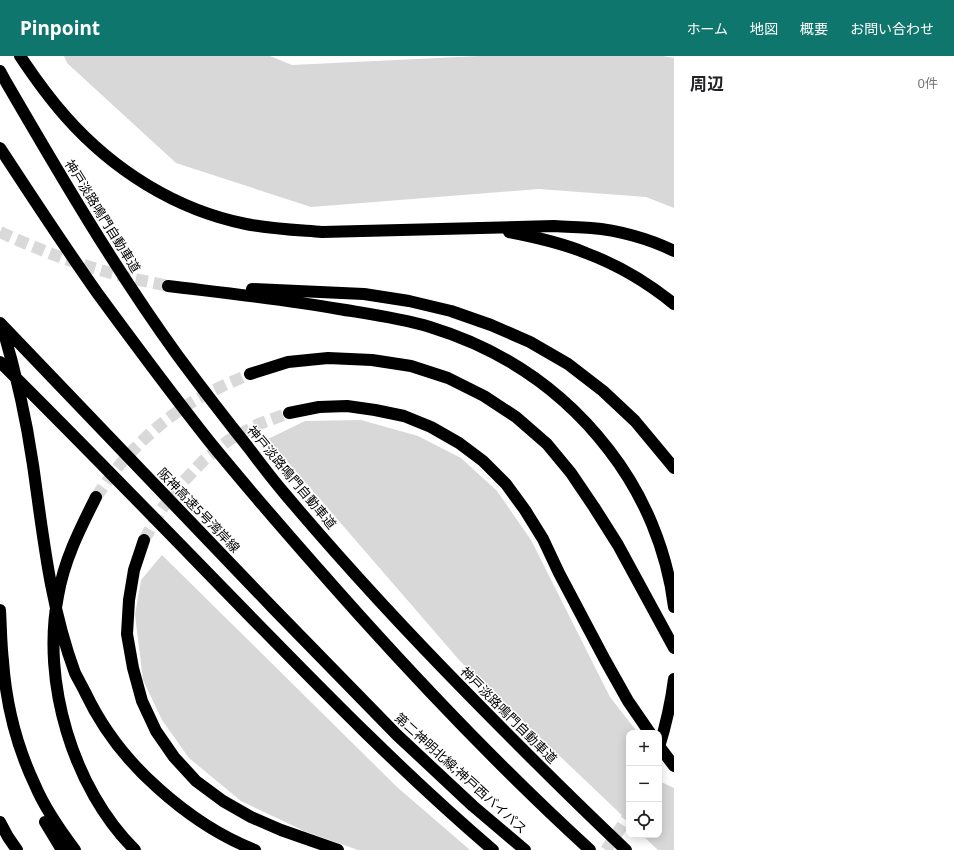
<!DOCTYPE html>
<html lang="ja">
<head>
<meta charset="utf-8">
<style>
  :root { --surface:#fff; --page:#f2f2f2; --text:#202124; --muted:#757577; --line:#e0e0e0; --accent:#0f766e }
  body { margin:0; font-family:"Noto Sans","Noto Sans JP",sans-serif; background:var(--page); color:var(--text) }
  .controls { position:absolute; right:12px; bottom:12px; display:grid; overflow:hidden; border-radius:8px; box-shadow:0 2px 10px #0003 }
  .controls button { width:36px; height:36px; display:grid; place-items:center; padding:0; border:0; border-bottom:1px solid var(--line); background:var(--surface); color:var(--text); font:20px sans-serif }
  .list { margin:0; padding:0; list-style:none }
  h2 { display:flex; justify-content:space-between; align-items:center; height:52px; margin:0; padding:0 16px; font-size:17px }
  h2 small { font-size:13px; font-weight:400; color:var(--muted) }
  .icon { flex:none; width:22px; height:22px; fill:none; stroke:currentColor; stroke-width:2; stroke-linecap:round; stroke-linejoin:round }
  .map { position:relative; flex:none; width:674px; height:794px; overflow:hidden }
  header { display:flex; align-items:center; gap:24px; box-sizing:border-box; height:56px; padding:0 20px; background:var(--accent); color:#fff }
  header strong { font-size:19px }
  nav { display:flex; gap:22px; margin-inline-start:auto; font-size:14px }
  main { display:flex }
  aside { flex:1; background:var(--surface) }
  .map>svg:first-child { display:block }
  .green { fill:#d8d8d8 }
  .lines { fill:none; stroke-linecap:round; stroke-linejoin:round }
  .highway-tunnel { stroke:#d9d9d9; stroke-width:12; stroke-dasharray:12 6; stroke-linecap:butt }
  .highway { stroke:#000; stroke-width:12 }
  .labels { text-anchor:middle; stroke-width:3; stroke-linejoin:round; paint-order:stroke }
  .street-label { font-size:13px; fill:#000; stroke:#fff }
</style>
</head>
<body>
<header>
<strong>Pinpoint</strong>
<nav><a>ホーム</a><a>地図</a><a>概要</a><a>お問い合わせ</a></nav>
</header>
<main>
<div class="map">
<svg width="674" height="794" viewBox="0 0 674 794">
  <rect width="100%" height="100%" fill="#fff"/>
  <!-- green -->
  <path class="green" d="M64,0H270L292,9L479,0H663L674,2V152L646,141L539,133L311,151L176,107L67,7Z
    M361,364L418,380L461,402L497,435L531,484L610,641L638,677H629V766L460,605L268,383L305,365Z
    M162,499L397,731L470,794H358L304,775L241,745L189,702L162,664L143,624L135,559L141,524Z
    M659,725L674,732V794H658L642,779H659Z"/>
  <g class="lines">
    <!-- highway-tunnel -->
    <path class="highway-tunnel" d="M0,176C37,193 75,208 115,218C132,223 151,226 168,230
      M96,441C103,431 110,421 118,411C138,387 162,365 189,348C208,336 229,327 250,318
      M144,484L161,454L181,428L203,405L229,384L259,368L289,357
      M606,794L624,767L629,759"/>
    <!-- highway -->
    <path class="highway" d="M20,0C34,21 49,42 66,61C113,114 176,154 246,168C271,173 297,174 322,176L554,170C566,171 578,171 591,172C618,174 650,183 674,195
      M0,15L6,26C60,119 115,213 178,300C201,331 224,361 248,391C260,407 272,423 285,438C344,508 406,575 470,640C521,692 573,744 626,794
      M0,92C32,141 64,190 98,238C134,287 171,337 209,385C258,445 309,503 360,560C433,641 509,720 590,794
      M509,176C535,181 562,187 586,197C618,209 648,227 674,248
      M168,230C225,237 282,243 339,253C369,258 400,262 430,271C502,293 563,334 609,394C644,439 667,494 674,551
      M252,233L364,238L409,245L451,255L491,269L530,286L568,308L603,335L635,365L674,412
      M0,267L273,552L397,679L473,750L525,794
      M2,271C16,316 26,362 33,409C43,479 50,550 75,617C78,623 82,630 85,636C103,674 127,705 159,733C187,758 219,780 255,794
      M0,306C82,387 162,470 242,552C323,635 404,718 493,794
      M250,318L288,306L328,302L372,304L411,310L448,322L484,340L516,361L547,388L571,417L594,451L618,489L674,592
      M289,357L319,351L347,350L375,354L404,360L431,371L459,387L483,405L506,428L525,454L543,483L559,517L605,604L628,645L650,677
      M96,441C80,473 64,504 58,540C41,625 73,733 135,794
      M144,484L134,514L129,544L127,578L133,612L142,645L156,675L174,701L196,725L223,745L251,761L281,774L338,794
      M0,554C1,571 1,588 3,605C6,648 17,691 35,729C45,753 60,774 75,794
      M659,690L674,710
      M659,691C666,669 671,646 674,623
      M0,766L8,781L17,794
      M45,766L62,794"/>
  </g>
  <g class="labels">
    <!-- street labels -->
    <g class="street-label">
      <text transform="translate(103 160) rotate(58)" y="5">神戸淡路鳴門自動車道</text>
      <text transform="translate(292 421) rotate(50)" y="5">神戸淡路鳴門自動車道</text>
      <text transform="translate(199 454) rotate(46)" y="5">阪神高速5号湾岸線</text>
      <text transform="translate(509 659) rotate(45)" y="5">神戸淡路鳴門自動車道</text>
      <text transform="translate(461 717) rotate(42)" y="5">第二神明北線;神戸西バイパス</text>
    </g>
  </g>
</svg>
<div class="controls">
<button>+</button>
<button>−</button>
<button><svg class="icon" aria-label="locate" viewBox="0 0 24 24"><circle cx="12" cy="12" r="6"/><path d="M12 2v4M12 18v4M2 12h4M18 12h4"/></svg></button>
</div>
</div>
<aside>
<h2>周辺<small>0件</small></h2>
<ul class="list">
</ul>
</aside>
</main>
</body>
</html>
